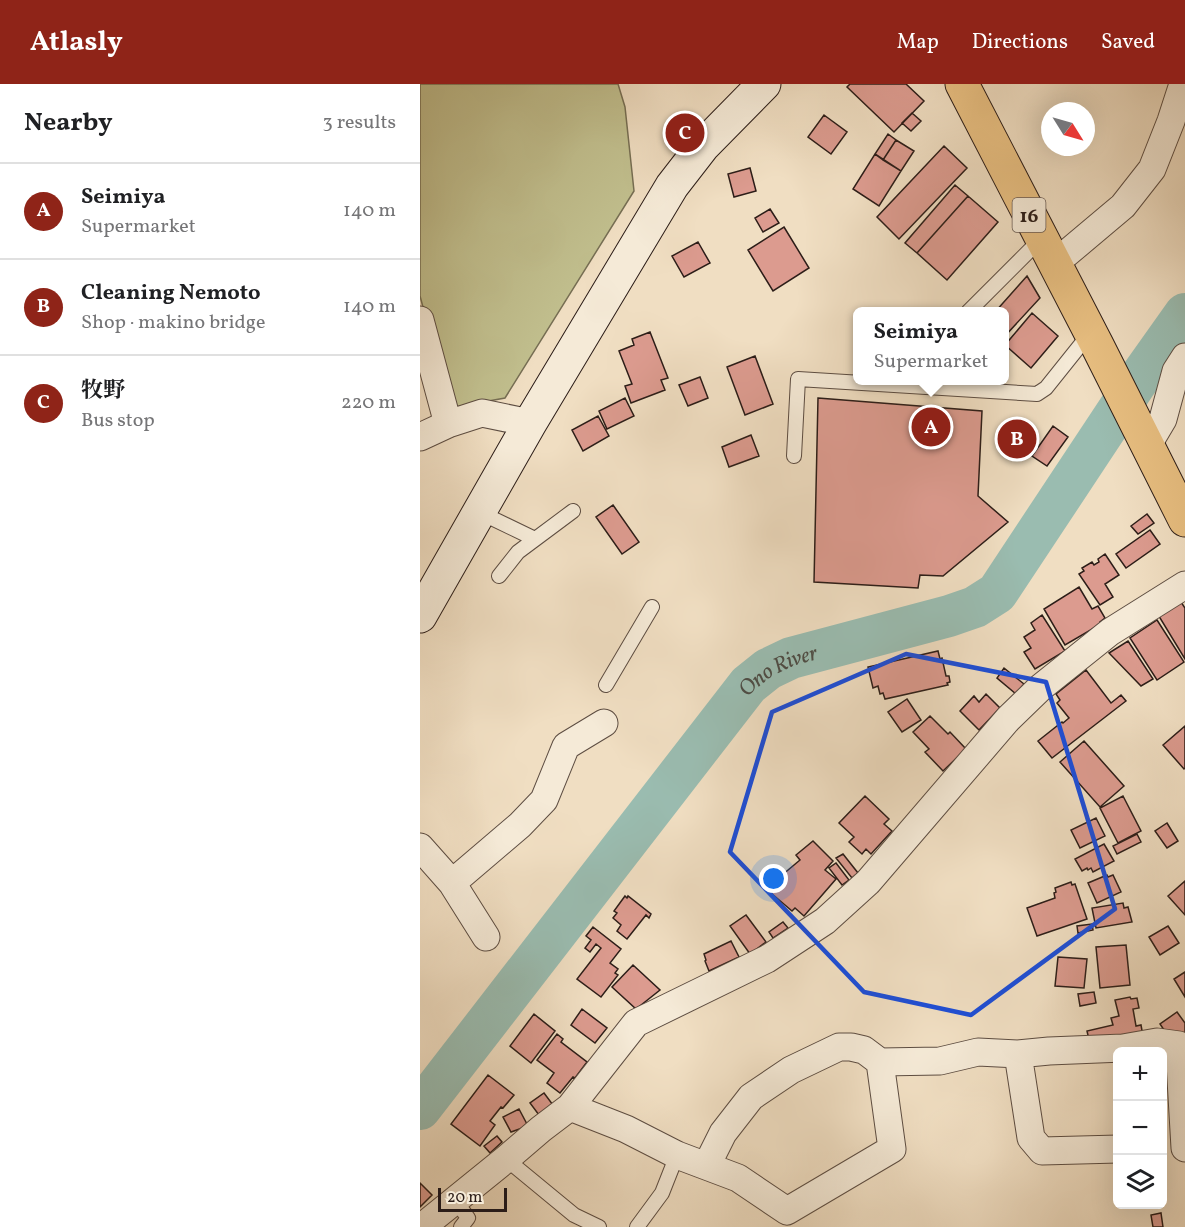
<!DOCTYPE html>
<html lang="en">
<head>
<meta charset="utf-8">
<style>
  :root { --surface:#fff; --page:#f2f2f2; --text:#202124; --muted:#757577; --line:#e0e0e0; --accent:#8f2418 }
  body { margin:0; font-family:Vollkorn,"Noto Serif JP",serif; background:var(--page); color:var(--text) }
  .controls { position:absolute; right:18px; bottom:18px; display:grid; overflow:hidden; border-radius:9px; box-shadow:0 6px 24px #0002 }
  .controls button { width:54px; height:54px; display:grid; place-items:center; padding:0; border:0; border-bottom:2px solid var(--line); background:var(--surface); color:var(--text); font:30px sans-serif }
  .compass { position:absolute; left:621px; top:18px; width:54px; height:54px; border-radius:50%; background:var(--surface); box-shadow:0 6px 24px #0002; rotate:127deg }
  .scale { position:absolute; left:18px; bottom:15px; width:69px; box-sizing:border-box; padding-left:6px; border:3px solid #2c1d18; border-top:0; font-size:16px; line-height:21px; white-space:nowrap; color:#2c1d18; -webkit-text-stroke:4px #f5ead7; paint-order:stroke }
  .you { position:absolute; left:354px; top:795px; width:21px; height:21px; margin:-15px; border:4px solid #fff; border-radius:50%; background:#1a73e8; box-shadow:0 0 0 9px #1a73e833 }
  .badge { display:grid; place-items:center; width:39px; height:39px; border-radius:50%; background:var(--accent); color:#fff; font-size:20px; font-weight:700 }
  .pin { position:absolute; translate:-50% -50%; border:3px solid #fff; box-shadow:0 2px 6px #0006 }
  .popup { position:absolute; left:433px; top:223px; width:156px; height:78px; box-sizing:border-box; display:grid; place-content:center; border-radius:9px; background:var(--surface); filter:drop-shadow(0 2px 4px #0005); font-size:20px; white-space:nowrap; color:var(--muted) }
  .popup b { font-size:22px; color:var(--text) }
  .popup::after { content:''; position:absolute; left:50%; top:100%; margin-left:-12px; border:12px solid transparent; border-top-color:var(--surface) }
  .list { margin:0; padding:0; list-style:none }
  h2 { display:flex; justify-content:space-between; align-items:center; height:78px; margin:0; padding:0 24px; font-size:26px }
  h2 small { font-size:20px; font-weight:400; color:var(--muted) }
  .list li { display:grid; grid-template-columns:39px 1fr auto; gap:18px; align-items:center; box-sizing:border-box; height:96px; padding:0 24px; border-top:2px solid var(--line) }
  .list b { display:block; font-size:22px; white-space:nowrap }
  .list p { margin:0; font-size:20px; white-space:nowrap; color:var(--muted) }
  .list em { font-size:20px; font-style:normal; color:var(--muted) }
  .icon { flex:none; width:33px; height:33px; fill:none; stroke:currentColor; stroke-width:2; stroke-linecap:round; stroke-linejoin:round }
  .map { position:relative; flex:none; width:765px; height:1143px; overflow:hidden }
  header { display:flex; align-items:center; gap:36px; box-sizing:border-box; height:84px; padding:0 30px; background:var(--accent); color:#fff }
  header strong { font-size:28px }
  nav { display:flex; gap:33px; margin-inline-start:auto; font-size:21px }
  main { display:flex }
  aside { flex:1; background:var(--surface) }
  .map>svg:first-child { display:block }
  .green { fill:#c1bf8e; stroke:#766e53; stroke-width:1.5 }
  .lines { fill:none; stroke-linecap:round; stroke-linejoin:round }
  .river { stroke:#9abcb0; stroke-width:42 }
  .building { fill:#dc9b8f; stroke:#2c1d18; stroke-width:1.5 }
  .lane-casing { stroke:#5d4d42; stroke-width:16 }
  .street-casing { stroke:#5d4d42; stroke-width:29 }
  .secondary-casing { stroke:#2c1d18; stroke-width:35 }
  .primary-casing { stroke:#2c1d18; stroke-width:35 }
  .lane { stroke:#f5ead7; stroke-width:14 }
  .street { stroke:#f5ead7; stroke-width:27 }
  .secondary { stroke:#f5ead7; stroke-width:33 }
  .primary { stroke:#e8bf81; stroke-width:33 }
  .marked { fill:none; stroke:#1d4ed8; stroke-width:4.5; stroke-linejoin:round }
  .labels { text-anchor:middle; stroke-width:4.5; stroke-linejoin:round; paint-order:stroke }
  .shield { fill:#f5ead7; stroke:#685a51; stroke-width:1.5 }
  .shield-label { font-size:20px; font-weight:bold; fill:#2c1d18 }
  .water-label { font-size:22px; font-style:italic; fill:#4d4d46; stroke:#f5ead7 }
</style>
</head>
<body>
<header>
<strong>Atlasly</strong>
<nav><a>Map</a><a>Directions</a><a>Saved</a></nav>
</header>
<main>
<aside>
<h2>Nearby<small>3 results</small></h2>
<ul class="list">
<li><span class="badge">A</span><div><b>Seimiya</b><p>Supermarket</p></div><em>140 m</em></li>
<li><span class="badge">B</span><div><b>Cleaning Nemoto</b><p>Shop · makino bridge</p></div><em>140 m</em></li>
<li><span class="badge">C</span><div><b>牧野</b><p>Bus stop</p></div><em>220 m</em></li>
</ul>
</aside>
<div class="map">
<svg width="765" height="1143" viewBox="0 0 765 1143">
  <rect width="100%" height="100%" fill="#f0dec2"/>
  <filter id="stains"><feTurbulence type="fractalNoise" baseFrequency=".00333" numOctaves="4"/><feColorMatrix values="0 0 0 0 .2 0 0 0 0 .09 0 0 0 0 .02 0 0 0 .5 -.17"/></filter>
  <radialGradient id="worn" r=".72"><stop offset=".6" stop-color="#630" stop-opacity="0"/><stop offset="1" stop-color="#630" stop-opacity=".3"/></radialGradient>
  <!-- green -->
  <path class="green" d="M0,0H198L205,23L214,107L85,314L30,324L0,212Z"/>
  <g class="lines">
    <!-- river -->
    <path class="river" id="s1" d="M0,1025L328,601L348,585L371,574L529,532L555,523L577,509L716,299L765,230"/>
  </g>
  <!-- building -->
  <path class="building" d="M430,0H486L504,17L474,48L427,3Z
    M492,29L501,37L491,47L482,39Z
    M404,31L427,48L411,70L388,53Z
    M468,50L476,56L463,76L455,70Z
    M476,56L494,67L481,87L463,76Z
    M524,62L547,84L479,155L457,133Z
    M455,70L481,87L459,122L433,105Z
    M330,84L336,107L314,113L308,90Z
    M535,101L548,112L497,169L485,159Z
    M548,112L578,138L527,196L497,169Z
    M350,125L359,139L343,148L335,134Z
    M364,143L389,184L353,207L328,166Z
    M278,158L290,179L264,193L252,172Z
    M607,192L620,214L584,253V228H575Z
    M612,229L638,252L611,284L585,261Z
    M230,248L248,294L241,296L245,306L211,319L205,302L212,300L199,267L214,261L212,255Z
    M335,272L353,320L325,331L307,283Z
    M280,293L288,314L268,322L259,301Z
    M205,314L214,332L187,345L179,327Z
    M398,314L562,327L558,412L588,438L523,492L500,491L498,504L394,498Z
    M178,332L189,352L163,367L152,346Z
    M633,342L648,353L627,382L612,372Z
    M591,348L604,349L603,370L589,369Z
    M331,351L339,372L309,383L302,363Z
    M193,421L219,458L202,470L176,433Z
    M727,430L734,439L718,450L711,442Z
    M730,446L740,460L706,484L696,470Z
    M685,470L699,491L685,500L693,513L680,521L659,490L664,487L662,484L672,478L674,481L679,478L678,475Z
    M659,503L672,525L678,522L685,534L680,538L681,540L645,561L624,525Z
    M759,515L765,524V575L737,529Z
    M622,531L645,567L615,585L604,568L611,564L604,553L615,546L611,539Z
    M737,536L764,578L737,596L710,554Z
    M708,557L733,595L721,602L689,569Z
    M518,567L520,575L522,574L526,592H529L530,598L527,599L528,601L465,615L463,609L460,610L458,602L453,604L448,583Z
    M584,584L604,600L596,610L577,594Z
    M666,586L691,619L701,611L706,617L632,674L618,657L642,638L643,639L649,634L637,619L640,616L636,610Z
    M566,610L580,624L559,646L540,627L554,612L559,618Z
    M487,615L501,636L482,648L468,628Z
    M510,632L528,650L530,648L546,665L523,687L505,668L509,665L493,648Z
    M765,642V684L764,685L743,661Z
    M664,657L704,702L680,723L640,678Z
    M445,712L469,735L464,740L472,747L451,770L446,765L442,770L429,758L434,753L419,739Z
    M703,712L721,747L698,759L680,724Z
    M676,734L685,752L660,764L651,746Z
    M747,739L758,757L747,764L735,747Z
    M717,750L721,758L697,770L693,762Z
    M393,757L413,777L405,786L416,795L384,832L375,824L372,827L351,809L363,796L361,792L380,776L376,771Z
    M684,760L694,777L673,788L671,784L668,786L667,784L662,787L655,775Z
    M423,770L438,789L432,794L416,774Z
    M416,779L429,796L422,801L409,784Z
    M687,791L688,793L693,791L701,808L677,819L668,799Z
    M765,797V831L748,812Z
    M651,798L652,801L655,800L667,835L617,852L607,824L635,814L634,809L636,808L635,804Z
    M205,812L207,814L208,812L231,830L229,834L226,831L207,855L197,847L201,841L193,834L197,829L194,827Z
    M703,819L704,824L708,823L712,838L676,844L672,824Z
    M326,831L346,858L330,870L310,842Z
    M363,838L368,844L353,854L349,848Z
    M672,840L673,846L658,849L657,842Z
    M748,842L759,859L740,871L729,853Z
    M173,843L201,865L190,879L198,885L195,889L198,891L181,913L157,895L181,864L176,860L170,868L165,864L171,856L166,852Z
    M311,857L319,873L289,887L285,877L286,876L284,870Z
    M706,861L710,901L680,904L676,863Z
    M638,873L667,875L664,904L635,902Z
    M213,881L240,906L216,925L192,903Z
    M765,888V913L754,895Z
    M674,908L676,919L660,922L658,910Z
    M710,913L711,915L717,914L719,924L713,925L716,942L721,941L723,952L670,960L667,947L693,941L691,934L699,932L695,916Z
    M162,925L187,944L175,959L151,941Z
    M757,928L765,939V957L748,952L740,940Z
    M114,930L135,947L111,979L90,962Z
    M137,950L143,955L141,958L167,978L155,994L153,993L140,1009L127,999L134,989L117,976Z
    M68,991L94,1011L83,1024L81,1023L70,1037L75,1041L60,1062L31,1040Z
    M124,1009L133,1021L119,1031L110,1019Z
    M99,1025L108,1042L91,1048L83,1033Z
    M77,1052L82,1058L70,1069L64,1062Z
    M0,1099L12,1111L0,1123Z
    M741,1129L743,1143H733L731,1131Z"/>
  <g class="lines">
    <!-- lane casing -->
    <g class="lane-casing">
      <path id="lane" d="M548,228L621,155
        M374,372L378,295L617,310L626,304L670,249
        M59,428L115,455
        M79,492L98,468L153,427
        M186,601L232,523
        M86,1075L154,1131L179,1143
        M35,1116L48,1134L41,1143
        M217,1143L242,1109L257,1071"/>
    </g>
    <!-- street casing -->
    <g class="street-casing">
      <path id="street" d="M634,180L703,122L732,85L751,37L763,0
        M0,236L28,340
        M0,353L28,340L62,329L110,339
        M727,362L743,335L756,287L765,273
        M0,763L32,799L66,853
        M32,799L100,741L124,716L146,662L184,639
        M598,970L611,1054L622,1067L698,1065
        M150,1023L206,1045L257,1071L318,1094L367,1127L472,1065L460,978
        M287,1081L303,1049L331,1013L371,986L419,963H431L444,966L460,978L520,977L558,968L598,970L629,967L703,964L737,958L759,961L765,1064
        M2,1143L86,1075L121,1045L150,1023L216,939L347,875L405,837L448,798L588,635L620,604L690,548L765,501"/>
    </g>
    <!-- secondary casing -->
    <g class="secondary-casing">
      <path id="secondary" d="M0,532L110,339L252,102L283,62L344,0"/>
    </g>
    <!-- primary casing -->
    <g class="primary-casing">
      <path id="primary" d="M542,0L677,261L765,436"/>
    </g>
    <!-- lane -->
    <use href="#lane" class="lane"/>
    <!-- street -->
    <use href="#street" class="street"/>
    <!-- secondary -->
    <use href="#secondary" class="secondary"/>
    <!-- primary -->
    <use href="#primary" class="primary"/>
  </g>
  <!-- marked area -->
  <path class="marked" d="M486,570L626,598L695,825L551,931L444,908L310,768L352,628Z"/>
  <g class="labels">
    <!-- shield labels -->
    <rect class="shield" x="592.5" y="114" width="33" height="34" rx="4.5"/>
    <g class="shield-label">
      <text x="609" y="138">16</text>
    </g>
    <!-- water labels -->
    <g class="water-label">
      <text dy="8" stroke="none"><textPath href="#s1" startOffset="570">Ono River</textPath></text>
    </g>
  </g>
  <rect width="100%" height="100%" filter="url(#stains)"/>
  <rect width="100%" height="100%" fill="url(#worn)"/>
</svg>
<div class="controls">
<button>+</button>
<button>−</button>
<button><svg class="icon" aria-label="layers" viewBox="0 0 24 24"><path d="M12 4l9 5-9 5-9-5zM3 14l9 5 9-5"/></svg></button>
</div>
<svg class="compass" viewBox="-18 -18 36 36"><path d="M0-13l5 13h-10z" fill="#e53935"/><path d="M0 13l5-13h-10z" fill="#757577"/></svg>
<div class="scale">20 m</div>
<div class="you"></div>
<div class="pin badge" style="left:511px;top:343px">A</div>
<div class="popup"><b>Seimiya</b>Supermarket</div>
<div class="pin badge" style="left:597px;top:355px">B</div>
<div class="pin badge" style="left:265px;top:49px">C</div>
</div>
</main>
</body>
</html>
